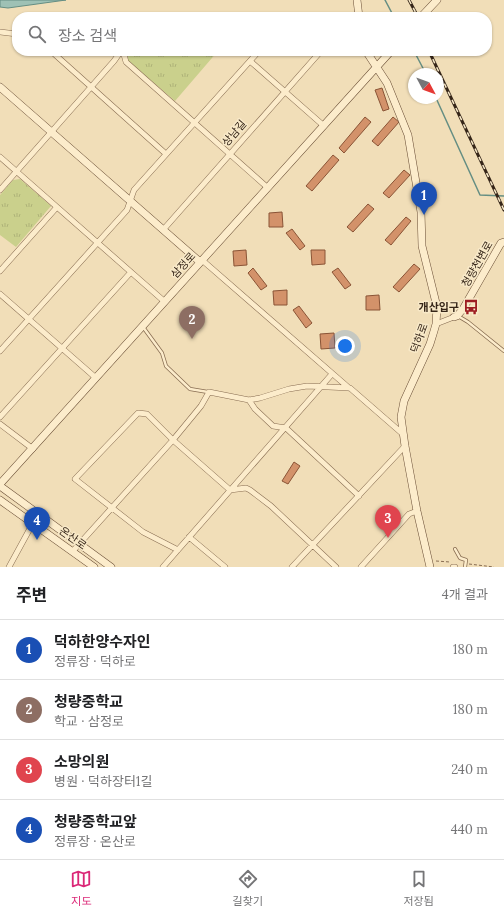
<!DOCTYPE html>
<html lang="ko">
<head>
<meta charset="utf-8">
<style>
  :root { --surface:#fff; --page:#f6f6f6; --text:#202124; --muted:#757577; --line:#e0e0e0; --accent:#db2777 }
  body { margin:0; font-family:Lora,"Noto Sans KR",serif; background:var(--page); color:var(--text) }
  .compass { position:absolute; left:408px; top:68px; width:36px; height:36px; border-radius:50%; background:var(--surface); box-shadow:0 1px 3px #0004; rotate:131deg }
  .you { position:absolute; left:345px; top:346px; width:14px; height:14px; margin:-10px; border:3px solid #fff; border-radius:50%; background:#1a73e8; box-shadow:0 0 0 6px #1a73e833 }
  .badge { display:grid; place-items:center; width:26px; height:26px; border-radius:50%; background:var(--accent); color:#fff; font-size:13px; font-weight:700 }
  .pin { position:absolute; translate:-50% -33px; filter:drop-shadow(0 1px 2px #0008) }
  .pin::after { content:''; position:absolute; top:21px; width:14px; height:12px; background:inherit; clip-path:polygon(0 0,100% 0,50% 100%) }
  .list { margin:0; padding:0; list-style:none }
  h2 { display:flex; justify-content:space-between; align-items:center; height:52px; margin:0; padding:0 16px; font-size:17px }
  h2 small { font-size:13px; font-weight:400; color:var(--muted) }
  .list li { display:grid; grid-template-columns:26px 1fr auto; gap:12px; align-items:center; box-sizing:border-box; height:60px; padding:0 16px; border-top:1px solid var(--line) }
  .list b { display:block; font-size:15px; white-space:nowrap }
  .list p { margin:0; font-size:13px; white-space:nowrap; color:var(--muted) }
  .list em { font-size:13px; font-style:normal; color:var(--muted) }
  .icon { flex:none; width:22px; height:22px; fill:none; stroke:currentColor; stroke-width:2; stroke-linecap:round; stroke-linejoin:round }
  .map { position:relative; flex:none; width:504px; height:567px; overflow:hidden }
  .search { position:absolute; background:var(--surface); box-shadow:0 1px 3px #0004; left:12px; right:12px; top:12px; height:44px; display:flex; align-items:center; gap:10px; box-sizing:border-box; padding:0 14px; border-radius:16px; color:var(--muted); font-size:15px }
  .sheet { height:292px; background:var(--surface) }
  nav { display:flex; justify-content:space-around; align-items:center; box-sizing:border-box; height:56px; border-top:1px solid var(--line); background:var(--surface); font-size:11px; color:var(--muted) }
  nav a { display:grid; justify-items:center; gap:2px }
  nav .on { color:var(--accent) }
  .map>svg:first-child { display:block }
  .park { fill:url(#park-tufts) }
  .water { fill:#9ec1b5; stroke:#658e83 }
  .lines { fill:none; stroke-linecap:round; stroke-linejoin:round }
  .stream { stroke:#658e83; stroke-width:1.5 }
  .building { fill:#d3926a; stroke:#8a5436 }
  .lane-casing { stroke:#886d52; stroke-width:4 }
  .street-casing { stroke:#886d52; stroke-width:6 }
  .secondary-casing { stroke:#6a4e36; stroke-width:8 }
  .path { stroke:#886d52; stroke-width:1; stroke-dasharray:3 2; stroke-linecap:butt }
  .lane { stroke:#fceccb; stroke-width:2.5 }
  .street { stroke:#fceccb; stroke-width:5 }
  .secondary { stroke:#fceccb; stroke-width:7 }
  .rail-casing { stroke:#362619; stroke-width:3 }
  .rail { stroke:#f8e9c8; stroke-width:1.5; stroke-dasharray:4.5; stroke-linecap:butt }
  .labels { text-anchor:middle; stroke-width:3; stroke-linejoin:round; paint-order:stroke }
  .street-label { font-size:11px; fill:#362619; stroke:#f8e9c8 }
  .poi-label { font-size:11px; font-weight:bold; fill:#362619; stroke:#f8e9c8; text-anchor:end }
</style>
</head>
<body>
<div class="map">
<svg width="504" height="567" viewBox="0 0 504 567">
  <defs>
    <pattern id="park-tufts" width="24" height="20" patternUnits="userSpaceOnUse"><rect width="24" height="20" fill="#cad08c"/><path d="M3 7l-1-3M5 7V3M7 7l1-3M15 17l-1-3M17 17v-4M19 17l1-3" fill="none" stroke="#aeb278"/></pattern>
  </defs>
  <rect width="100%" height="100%" fill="#f1deb8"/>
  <!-- park -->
  <path class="park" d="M202,51H218L175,101L127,60L128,54L131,53C155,54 178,57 202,51Z
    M20,179L51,206L16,247L0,235V195L13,180Z"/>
  <!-- water -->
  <path class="water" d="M0,0H66L8,8L0,7Z"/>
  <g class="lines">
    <!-- stream -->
    <path class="stream" d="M385,0L394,17
      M414,51L426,74
      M436,98L480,195L504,196"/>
  </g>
  <!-- building -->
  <path class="building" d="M382,88L389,109L383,111L375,90Z
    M365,117L371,122L344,153L339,148Z
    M393,117L399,122L378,146L372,141Z
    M333,155L339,160L312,191L306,186Z
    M404,170L410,175L389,198L383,193Z
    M368,204L374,209L353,232L347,227Z
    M282,212L283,227H269V213Z
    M406,217L411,221L391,245L385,240Z
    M292,229L305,246L300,250L286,233Z
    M246,250L247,265L234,266L233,251Z
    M311,250H325V264L312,265Z
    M414,264L420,269L399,292L393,287Z
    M253,268L267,286L261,290L248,273Z
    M338,268L351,285L345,289L332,272Z
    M287,290V305H274L273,291Z
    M379,295L380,310H366V296Z
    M299,306L312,323L306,328L293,310Z
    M334,333L335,348L321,349L320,334Z
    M294,462L300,466L288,484L282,481Z"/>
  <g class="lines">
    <!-- lane casing -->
    <g class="lane-casing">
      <path id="lane" d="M458,316L468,322L504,351
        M143,327L162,353L166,366L190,389L208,392
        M455,549L460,558L466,560L465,567"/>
    </g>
    <!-- street casing -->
    <g class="street-casing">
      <path id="street" d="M0,32L17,34
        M51,51L166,154
        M123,51L126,62L268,188
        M156,51H186
        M250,61L324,126
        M0,157L165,302
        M0,190L114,61L121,51
        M163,230L321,51
        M202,260L349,388
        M0,271L57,207
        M0,294L96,378
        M436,324L454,317
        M0,351L127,210L134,190L259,51
        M249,400L255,409L273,426L286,428L359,496
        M0,417L131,272
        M0,424L33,449
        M230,490L246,488L250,490L271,506L336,567
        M189,537L225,567
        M178,550L143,532L75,479L138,413L147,414L173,440L230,490
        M72,552L173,440L201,406L209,392L249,400L260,398L289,389L307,386L350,388L404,435
        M9,567L33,523
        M163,567L332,374
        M292,567L405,446
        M361,567L409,514L417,511
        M453,567H455"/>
    </g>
    <!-- secondary casing -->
    <g class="secondary-casing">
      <path id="secondary" d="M357,0L359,17
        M421,17L437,0
        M366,51L387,83L408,135L421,212L422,246L437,307L436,324L434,331L430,344L404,401L401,417L405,446L417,511L430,567
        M0,87L200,262
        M454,317L457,316L463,309L501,243L504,242
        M0,484L391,51
        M0,486L111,567
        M0,500L94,567"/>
    </g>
    <!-- path -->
    <path class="path" d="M436,561L450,562
      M469,564L494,567"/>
    <!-- lane -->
    <use href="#lane" class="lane"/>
    <!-- street -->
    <use href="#street" class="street"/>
    <!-- secondary -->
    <use href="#secondary" class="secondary"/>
    <!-- rail casing -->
    <g class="rail-casing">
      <path id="rail" d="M409,0L418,17
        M429,51L504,210"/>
    </g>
    <!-- rail -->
    <use href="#rail" class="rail"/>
  </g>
  <!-- icons -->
  <defs>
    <g id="bus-bare" transform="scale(1.2)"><path d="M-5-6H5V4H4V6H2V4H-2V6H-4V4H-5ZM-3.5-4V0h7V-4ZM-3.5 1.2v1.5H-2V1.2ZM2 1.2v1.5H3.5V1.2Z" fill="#9d1d22" stroke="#f8e9c8" stroke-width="2.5" paint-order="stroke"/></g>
  </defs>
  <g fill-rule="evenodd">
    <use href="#bus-bare" x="471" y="307"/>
  </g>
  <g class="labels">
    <!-- street labels -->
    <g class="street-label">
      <text transform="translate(234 133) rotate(-49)" y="4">상남길</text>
      <text transform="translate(477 264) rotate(-60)" y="4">청량천변로</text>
      <text transform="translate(183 265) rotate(-48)" y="4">삼정로</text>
      <text transform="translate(419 338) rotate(-70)" y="4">덕하로</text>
      <text transform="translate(73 538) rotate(35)" y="4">온산로</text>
    </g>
    <!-- poi labels -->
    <g class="poi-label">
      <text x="459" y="311">개산입구</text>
    </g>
  </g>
</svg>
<svg class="compass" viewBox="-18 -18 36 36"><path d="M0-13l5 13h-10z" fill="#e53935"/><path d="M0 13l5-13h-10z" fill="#757577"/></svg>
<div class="you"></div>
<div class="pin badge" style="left:424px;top:215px;background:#1a4fb4">1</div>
<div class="pin badge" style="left:192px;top:339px;background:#8d6e63">2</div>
<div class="pin badge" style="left:388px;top:538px;background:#e0444e">3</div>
<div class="pin badge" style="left:37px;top:540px;background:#1a4fb4">4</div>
<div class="search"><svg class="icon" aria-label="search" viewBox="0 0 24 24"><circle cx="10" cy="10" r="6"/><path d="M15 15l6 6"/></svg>장소 검색</div>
</div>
<section class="sheet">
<h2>주변<small>4개 결과</small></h2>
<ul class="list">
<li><span class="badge" style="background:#1a4fb4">1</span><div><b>덕하한양수자인</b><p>정류장 · 덕하로</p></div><em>180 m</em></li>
<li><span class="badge" style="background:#8d6e63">2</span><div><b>청량중학교</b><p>학교 · 삼정로</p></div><em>180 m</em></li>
<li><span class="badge" style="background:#e0444e">3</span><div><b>소망의원</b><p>병원 · 덕하장터1길</p></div><em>240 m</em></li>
<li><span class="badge" style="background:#1a4fb4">4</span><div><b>청량중학교앞</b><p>정류장 · 온산로</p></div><em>440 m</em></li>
</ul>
</section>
<nav>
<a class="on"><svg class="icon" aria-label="map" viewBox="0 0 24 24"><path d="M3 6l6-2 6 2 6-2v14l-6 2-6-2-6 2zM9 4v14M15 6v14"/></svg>지도</a>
<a><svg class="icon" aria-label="directions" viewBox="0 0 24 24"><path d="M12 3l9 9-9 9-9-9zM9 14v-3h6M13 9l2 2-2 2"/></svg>길찾기</a>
<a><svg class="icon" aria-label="saved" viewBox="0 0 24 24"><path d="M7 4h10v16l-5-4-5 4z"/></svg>저장됨</a>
</nav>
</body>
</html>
